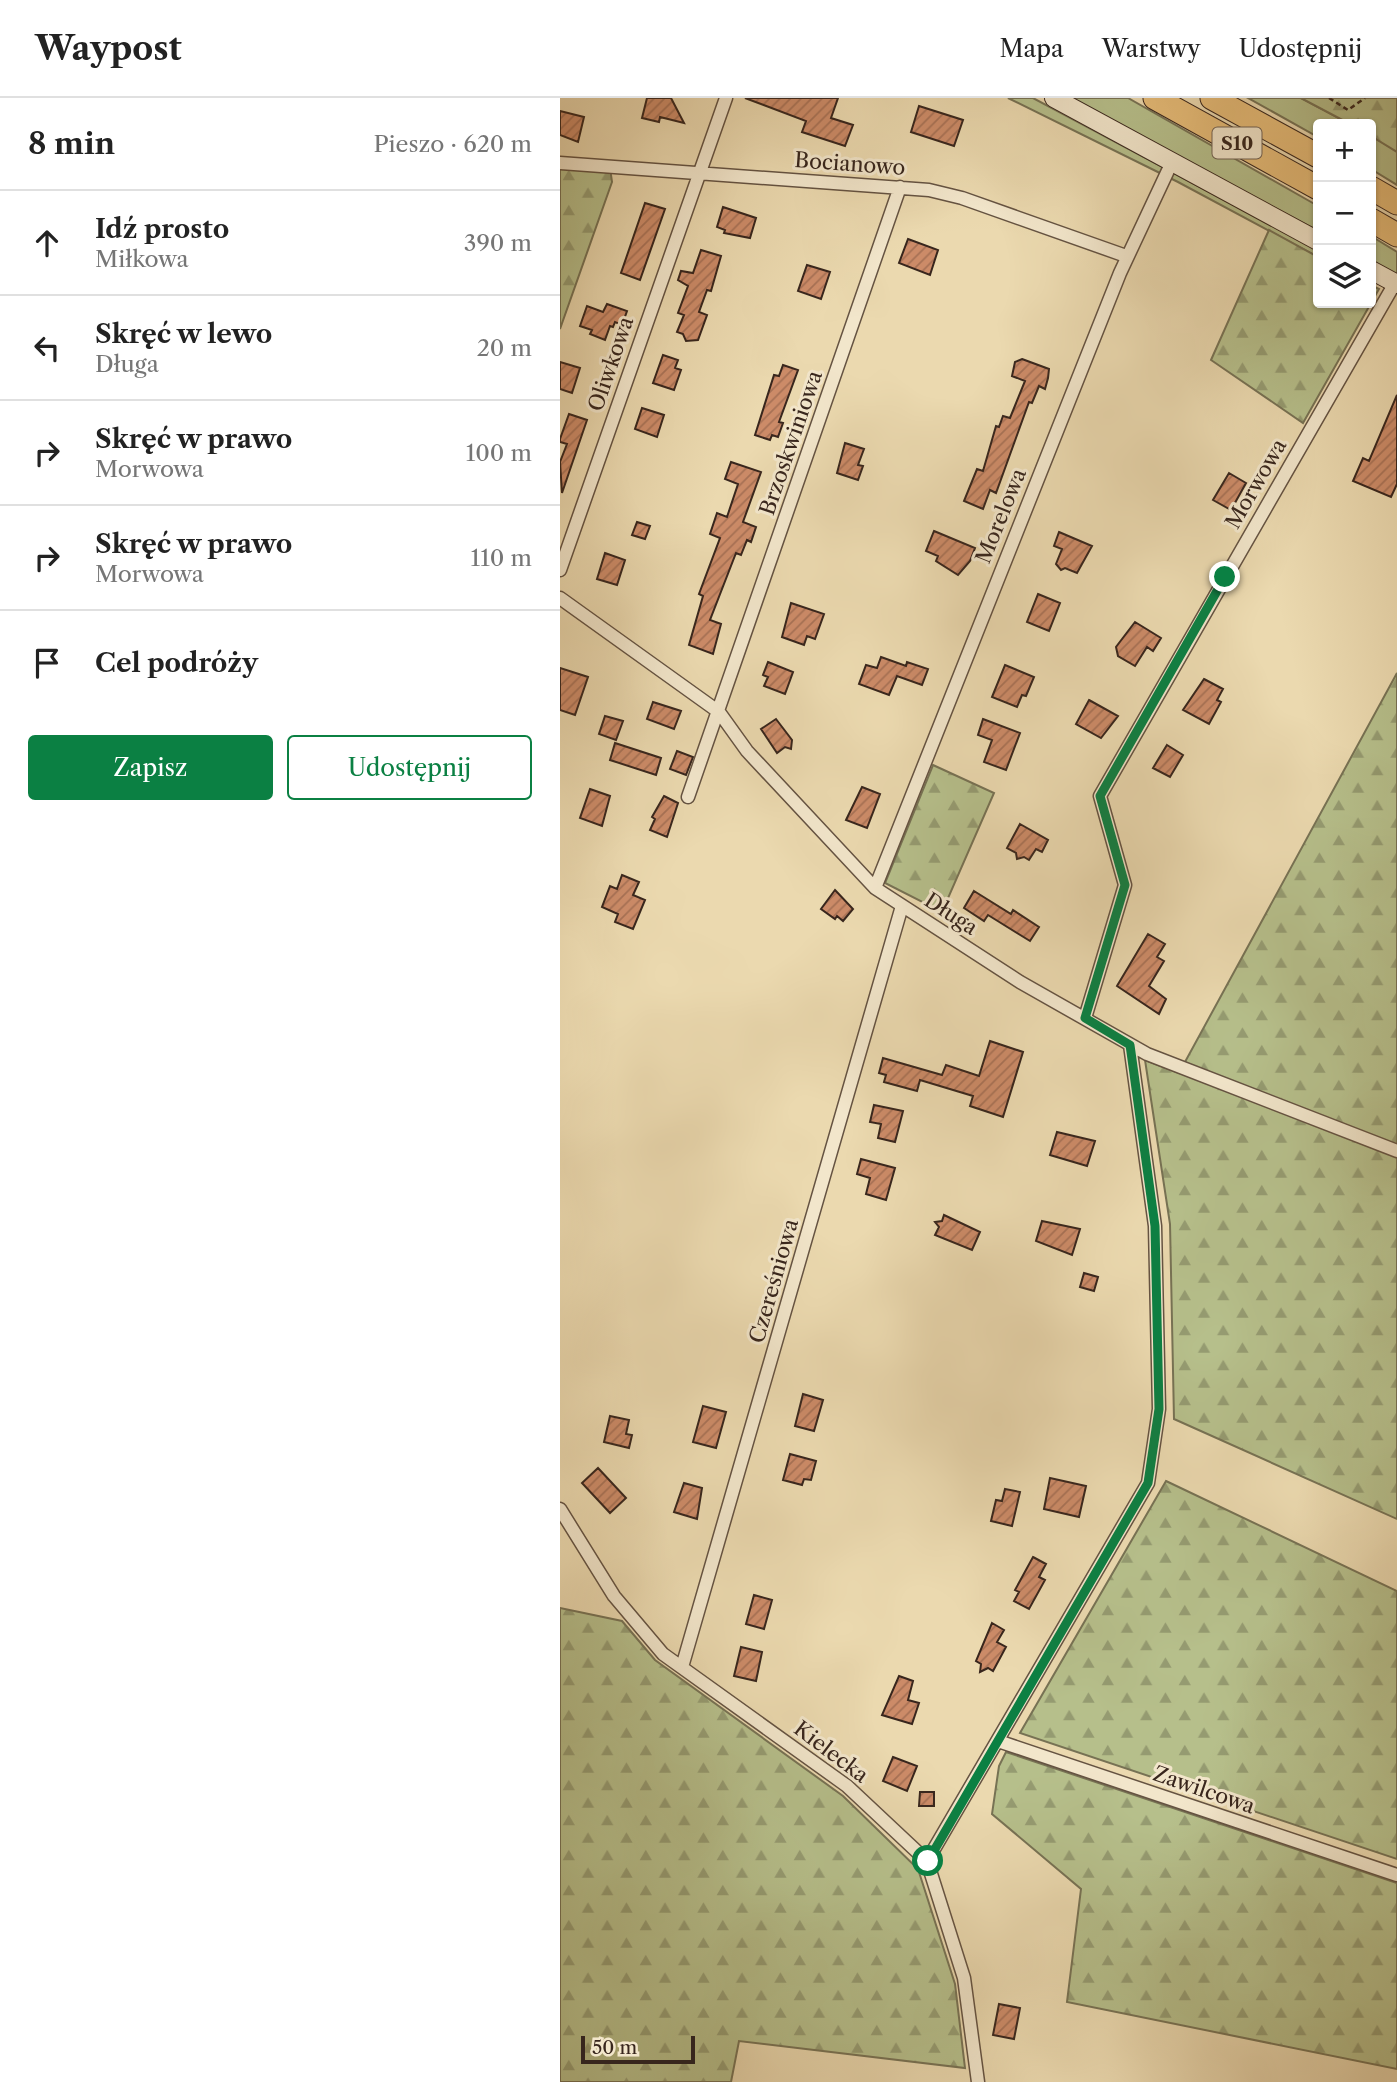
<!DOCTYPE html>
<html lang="pl">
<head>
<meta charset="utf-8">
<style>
  :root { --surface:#fff; --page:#f6f6f6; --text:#222; --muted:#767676; --line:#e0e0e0; --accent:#0b8043 }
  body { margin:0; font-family:"Libre Caslon Text",serif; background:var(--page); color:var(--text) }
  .controls { position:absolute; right:21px; top:21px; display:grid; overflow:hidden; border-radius:7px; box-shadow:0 2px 5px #0004 }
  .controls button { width:63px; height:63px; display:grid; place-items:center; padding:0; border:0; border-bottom:2px solid var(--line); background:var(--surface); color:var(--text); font:35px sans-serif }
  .scale { position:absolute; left:21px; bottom:18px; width:114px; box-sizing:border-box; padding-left:7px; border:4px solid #38261d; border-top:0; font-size:19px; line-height:24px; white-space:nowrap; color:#38261d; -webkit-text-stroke:5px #f2e6cb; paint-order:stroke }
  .stop { position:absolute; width:21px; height:21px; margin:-16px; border:5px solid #0b8043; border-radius:50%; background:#fff }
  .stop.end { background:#0b8043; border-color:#fff; box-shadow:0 2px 7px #0008 }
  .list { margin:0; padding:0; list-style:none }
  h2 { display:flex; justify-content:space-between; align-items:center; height:91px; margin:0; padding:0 28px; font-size:30px }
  h2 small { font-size:23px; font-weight:400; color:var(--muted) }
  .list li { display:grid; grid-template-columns:46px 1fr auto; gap:21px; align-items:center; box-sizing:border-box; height:105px; padding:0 28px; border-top:2px solid var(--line) }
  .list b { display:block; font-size:26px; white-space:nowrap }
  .list p { margin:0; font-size:23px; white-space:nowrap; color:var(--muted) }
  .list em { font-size:23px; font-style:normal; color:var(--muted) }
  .actions { display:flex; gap:14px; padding:21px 28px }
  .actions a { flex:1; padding:16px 0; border:2px solid var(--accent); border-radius:7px; text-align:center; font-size:24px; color:var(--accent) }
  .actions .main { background:var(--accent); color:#fff }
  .icon { flex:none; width:38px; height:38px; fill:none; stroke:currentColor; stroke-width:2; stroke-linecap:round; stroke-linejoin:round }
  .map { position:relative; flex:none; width:837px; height:1984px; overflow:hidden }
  header { display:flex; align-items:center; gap:42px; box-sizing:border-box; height:98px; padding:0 35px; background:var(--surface); border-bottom:2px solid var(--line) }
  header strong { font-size:33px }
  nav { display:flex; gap:38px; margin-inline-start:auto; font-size:24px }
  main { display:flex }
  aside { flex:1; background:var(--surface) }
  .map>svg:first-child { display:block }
  .grass { fill:#b6bf8b; stroke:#777254; stroke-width:2 }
  .forest { fill:url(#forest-firs); stroke:#777254; stroke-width:2 }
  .building { fill:url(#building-hatch); stroke:#38261d; stroke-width:2 }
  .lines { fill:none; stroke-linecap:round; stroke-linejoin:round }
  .street-casing { stroke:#655342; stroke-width:15 }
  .secondary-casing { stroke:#38261d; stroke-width:20 }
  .highway-casing { stroke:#38261d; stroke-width:25 }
  .path { stroke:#38261d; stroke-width:2.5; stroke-dasharray:5 3.5; stroke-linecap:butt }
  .street { stroke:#f2e6cb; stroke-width:12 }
  .secondary { stroke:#f2e6cb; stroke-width:18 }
  .highway { stroke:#e6bc78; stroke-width:23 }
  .route { stroke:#0b8043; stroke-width:9 }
  .labels { text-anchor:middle; stroke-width:6; stroke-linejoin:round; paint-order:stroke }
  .shield { fill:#f2e6cb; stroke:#706051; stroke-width:2 }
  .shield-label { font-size:19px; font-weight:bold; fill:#38261d }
  .street-label { font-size:21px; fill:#38261d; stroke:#f2e6cb }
</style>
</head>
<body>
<header>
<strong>Waypost</strong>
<nav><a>Mapa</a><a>Warstwy</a><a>Udostępnij</a></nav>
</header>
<main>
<aside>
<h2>8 min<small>Pieszo · 620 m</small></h2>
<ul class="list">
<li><svg class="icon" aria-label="ahead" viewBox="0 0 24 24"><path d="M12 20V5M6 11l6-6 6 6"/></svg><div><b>Idź prosto</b><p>Miłkowa</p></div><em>390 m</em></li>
<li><svg class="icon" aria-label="left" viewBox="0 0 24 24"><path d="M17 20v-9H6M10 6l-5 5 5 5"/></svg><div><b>Skręć w lewo</b><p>Długa</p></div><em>20 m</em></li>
<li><svg class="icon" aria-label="right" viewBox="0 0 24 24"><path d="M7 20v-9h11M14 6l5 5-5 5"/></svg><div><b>Skręć w prawo</b><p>Morwowa</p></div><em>100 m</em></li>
<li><svg class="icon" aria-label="right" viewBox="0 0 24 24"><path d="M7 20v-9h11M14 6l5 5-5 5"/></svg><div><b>Skręć w prawo</b><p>Morwowa</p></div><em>110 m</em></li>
<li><svg class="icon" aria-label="arrive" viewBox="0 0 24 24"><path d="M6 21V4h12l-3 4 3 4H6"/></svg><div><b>Cel podróży</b></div></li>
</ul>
<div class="actions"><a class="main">Zapisz</a><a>Udostępnij</a></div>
</aside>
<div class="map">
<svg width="837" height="1984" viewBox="0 0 837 1984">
  <defs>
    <pattern id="forest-firs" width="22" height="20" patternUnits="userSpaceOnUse" patternTransform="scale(1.75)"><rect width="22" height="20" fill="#b6bf8b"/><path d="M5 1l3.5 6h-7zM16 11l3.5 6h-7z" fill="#959b71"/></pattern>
    <pattern id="building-hatch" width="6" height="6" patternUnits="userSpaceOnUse" patternTransform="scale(1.75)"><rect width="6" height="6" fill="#cc8b68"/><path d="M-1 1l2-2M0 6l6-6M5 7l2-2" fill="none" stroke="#a77155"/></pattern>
  </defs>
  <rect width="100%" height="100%" fill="#ebd9af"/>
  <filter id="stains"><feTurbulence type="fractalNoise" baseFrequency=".00286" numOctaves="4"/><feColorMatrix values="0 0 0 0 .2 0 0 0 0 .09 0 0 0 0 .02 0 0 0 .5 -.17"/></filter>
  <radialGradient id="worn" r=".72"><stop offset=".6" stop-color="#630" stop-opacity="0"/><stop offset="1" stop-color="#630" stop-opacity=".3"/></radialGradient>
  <!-- grass -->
  <path class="grass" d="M448,0H473L758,152V159L618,84Z
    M508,0H568L758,108V133Z
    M688,0H741L790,26H758V39Z
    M811,38L837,53V87L811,71Z
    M811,138L837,154V177L811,162Z"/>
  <!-- forest -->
  <path class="forest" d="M741,0H837V54L811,38V26H790Z
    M0,69L50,70L52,84L0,231Z
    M709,132L758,159V205H811V187L819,191L743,325L651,262Z
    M837,575V1421L614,1321L610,1126L585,962L619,975Z
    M373,667L434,695L382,814L325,785Z
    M606,1383L837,1493V1761L460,1635Z
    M0,1510L62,1523L95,1562L283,1698L358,1771L395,1886L405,1970L179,1943L171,1984H0Z
    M446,1654L837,1785V1971L507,1904L521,1791L432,1716L439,1668Z"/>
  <!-- building -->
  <path class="building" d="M87,0H111L124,25L100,19L99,24L82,20Z
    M185,0H278L271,20L293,27L285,48L242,34L246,23Z
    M359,8L403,22L394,48L351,34Z
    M0,13L24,19L18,44L0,37Z
    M85,105L105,111L80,182L61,175Z
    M163,109L196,120L190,140L164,135L165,132L157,129Z
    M348,141L378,152L370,177L339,165Z
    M141,152L161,158L151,193L147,192L139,214L147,217L138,242L126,243L123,236L117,234L124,217L118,215L128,188L118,182L121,173L133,175Z
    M247,167L270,174L261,201L238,193Z
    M47,206L67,213L62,227L55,224L53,229L50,228L45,242L30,236L32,232L20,228L27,208L43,214Z
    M103,257L118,262L115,270L121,272L114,292L93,285Z
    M462,261L489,271L488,280L485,291L479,288L472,305L469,304L436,395L430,392L423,411L404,403L417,371L423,373L436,328L439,329L443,318L450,320L465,283L452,278L455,264Z
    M0,264L20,270L12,295L0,291Z
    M223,267L238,272L219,324L223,325L218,339L212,337L210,342L195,337L214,277L219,278Z
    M837,297V386L831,399L793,383L803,360L809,363Z
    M82,310L104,317L97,339L75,331Z
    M9,316L27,322L2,395L0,364L7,346L0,344V341Z
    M285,345L304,351L298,367L303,368L298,382L277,375Z
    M171,364L201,374L183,424L196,429L191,444L187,442L181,457L176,455L150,522L161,526L153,556L129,547L143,498L139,496L160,440L150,436L157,415L167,419L178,386L165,381Z
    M669,375L686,385L671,412L653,402Z
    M77,424L90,428L85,441L72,437Z
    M374,433L415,450L410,463L398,477L376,463L378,458L366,453Z
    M499,434L532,448L517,475L505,470L501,472L496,466L502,451L494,448Z
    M45,455L65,462L57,487L37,481Z
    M478,496L500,505L489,533L467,524Z
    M231,505L264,516L255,541L247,538L244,547L222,539Z
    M575,524L601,540L593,553L587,549L575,568L558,558L556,549Z
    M321,559L346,568L347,564L368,571L362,587L337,578L329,597L299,586L306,567L317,570Z
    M208,564L233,574L225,596L204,588L208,579L203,577Z
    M445,567L474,579L466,598L462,597L457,609L432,599Z
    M0,570L28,579L15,617L0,612Z
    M644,581L663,591L657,602L661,604L649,626L623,612Z
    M529,602L558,618L541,640L516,626Z
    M93,604L121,613L114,631L87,621Z
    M45,618L63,623L56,642L39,636Z
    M216,621L232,642L231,651L225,649L217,655L201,631Z
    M423,621L460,635L446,672L424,664L432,642L418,637Z
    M55,645L101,660L96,677L50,662Z
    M607,647L623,657L610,679L593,670Z
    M117,653L133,659L126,677L110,671Z
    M302,689L320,696L307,730L286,722Z
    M30,691L50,698L42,728L20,720Z
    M104,698L118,705L107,739L90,732L95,721L92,719Z
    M460,726L488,742L482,754L476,751L469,762L464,759L457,761L456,755L447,750Z
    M62,777L79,784L73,797L85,802L73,831L55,824L58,816L42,809L50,788L57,791Z
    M275,792L293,811L283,823L277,818L275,821L261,811Z
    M414,793L451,816L453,812L479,829L470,843L428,817L424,823L404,810Z
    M588,836L605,846L597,859L604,863L589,888L606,901L599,916L557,888Z
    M430,943L463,954L443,1019L410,1008L413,998L360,982L357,993L324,984L326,977L319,975L323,960L382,977L386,967L419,978Z
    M314,1007L343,1013L335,1044L318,1040L321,1026L310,1024Z
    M497,1034L535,1043L527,1068L490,1057Z
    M301,1061L335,1070L326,1102L306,1096L310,1080L297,1076Z
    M384,1117L420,1134L412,1152L375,1137L379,1129L375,1124L382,1123Z
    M482,1123L520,1131L512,1157L476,1143Z
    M524,1175L538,1179L534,1193L520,1189Z
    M243,1296L263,1302L254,1333L235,1328Z
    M143,1308L166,1314L156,1350L133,1344Z
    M50,1318L69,1322L66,1336L72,1337L69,1350L44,1344Z
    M230,1356L256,1363L251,1382L244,1381L242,1387L223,1382Z
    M38,1370L66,1400L50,1415L22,1385Z
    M490,1380L526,1388L519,1419L484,1411Z
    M124,1385L142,1390L137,1421L114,1414Z
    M445,1391L460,1394L452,1428L431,1423L436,1402L442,1403Z
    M473,1459L486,1466L479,1479L485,1482L469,1511L454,1503L459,1494L455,1492Z
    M194,1497L212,1502L204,1531L186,1526Z
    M432,1525L444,1532L437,1544L446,1549L433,1573L428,1570L420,1574L421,1566L416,1563Z
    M181,1549L202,1554L196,1583L174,1578Z
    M339,1578L353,1583L348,1602L359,1605L352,1626L322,1617Z
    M333,1659L357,1668L347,1693L323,1683Z
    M360,1694H374V1708H359Z
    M439,1906L460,1910L454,1941L433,1937Z"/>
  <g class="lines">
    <!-- street casing -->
    <g class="street-casing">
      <path id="street" d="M0,65L369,92L402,100L566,158
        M0,472L166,0
        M0,500L159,614L187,653L315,790L460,884L587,956L837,1053
        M128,699L340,89
        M315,790L560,175L612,64
        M525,920L565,787L540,698L835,185
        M0,1411L54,1498L103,1556L287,1688L367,1763L404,1880L418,1984
        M122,1569L342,808
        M438,1643L837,1777
        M367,1763L588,1385L599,1311L595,1128L570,947"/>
    </g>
    <!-- secondary casing -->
    <g class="secondary-casing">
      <path id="secondary" d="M494,0L758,143
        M811,172L837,186"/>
    </g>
    <!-- highway casing -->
    <g class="highway-casing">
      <path id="highway" d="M595,0L758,90
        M652,0L758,58
        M811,90L837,105
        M811,122L837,137"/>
    </g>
    <!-- path -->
    <path class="path" d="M769,0L788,12L805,0"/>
    <!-- street -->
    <use href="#street" class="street"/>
    <!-- secondary -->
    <use href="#secondary" class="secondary"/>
    <!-- highway -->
    <use href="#highway" class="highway"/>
  </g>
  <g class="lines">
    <!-- route -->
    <path class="route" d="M368,1763L588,1385L599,1311L595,1128L570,947L525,920L565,787L540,698L665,479"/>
  </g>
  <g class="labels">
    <!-- shield labels -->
    <rect class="shield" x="652.5" y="29.5" width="49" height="31" rx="5"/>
    <g class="shield-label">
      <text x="677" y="52">S10</text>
    </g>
    <!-- street labels -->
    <g class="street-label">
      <text transform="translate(290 66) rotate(4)" y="7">Bocianowo</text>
      <text transform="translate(51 266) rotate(-71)" y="7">Oliwkowa</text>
      <text transform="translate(231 345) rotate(-71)" y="7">Brzoskwiniowa</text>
      <text transform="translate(696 386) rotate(-60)" y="7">Morwowa</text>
      <text transform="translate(441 418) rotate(-68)" y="7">Morelowa</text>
      <text transform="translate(391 816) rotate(33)" y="7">Długa</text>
      <text transform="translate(214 1183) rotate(-74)" y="7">Czereśniowa</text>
      <text transform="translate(271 1654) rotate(37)" y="7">Kielecka</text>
      <text transform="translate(644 1692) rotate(19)" y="7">Zawilcowa</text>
    </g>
  </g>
  <rect width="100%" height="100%" filter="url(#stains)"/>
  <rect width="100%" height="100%" fill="url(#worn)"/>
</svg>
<div class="controls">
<button>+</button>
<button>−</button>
<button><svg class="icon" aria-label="layers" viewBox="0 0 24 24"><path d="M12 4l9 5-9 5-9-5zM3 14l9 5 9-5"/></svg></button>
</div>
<div class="scale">50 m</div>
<div class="stop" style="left:368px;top:1763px"></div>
<div class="stop end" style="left:665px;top:479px"></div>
</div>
</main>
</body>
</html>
